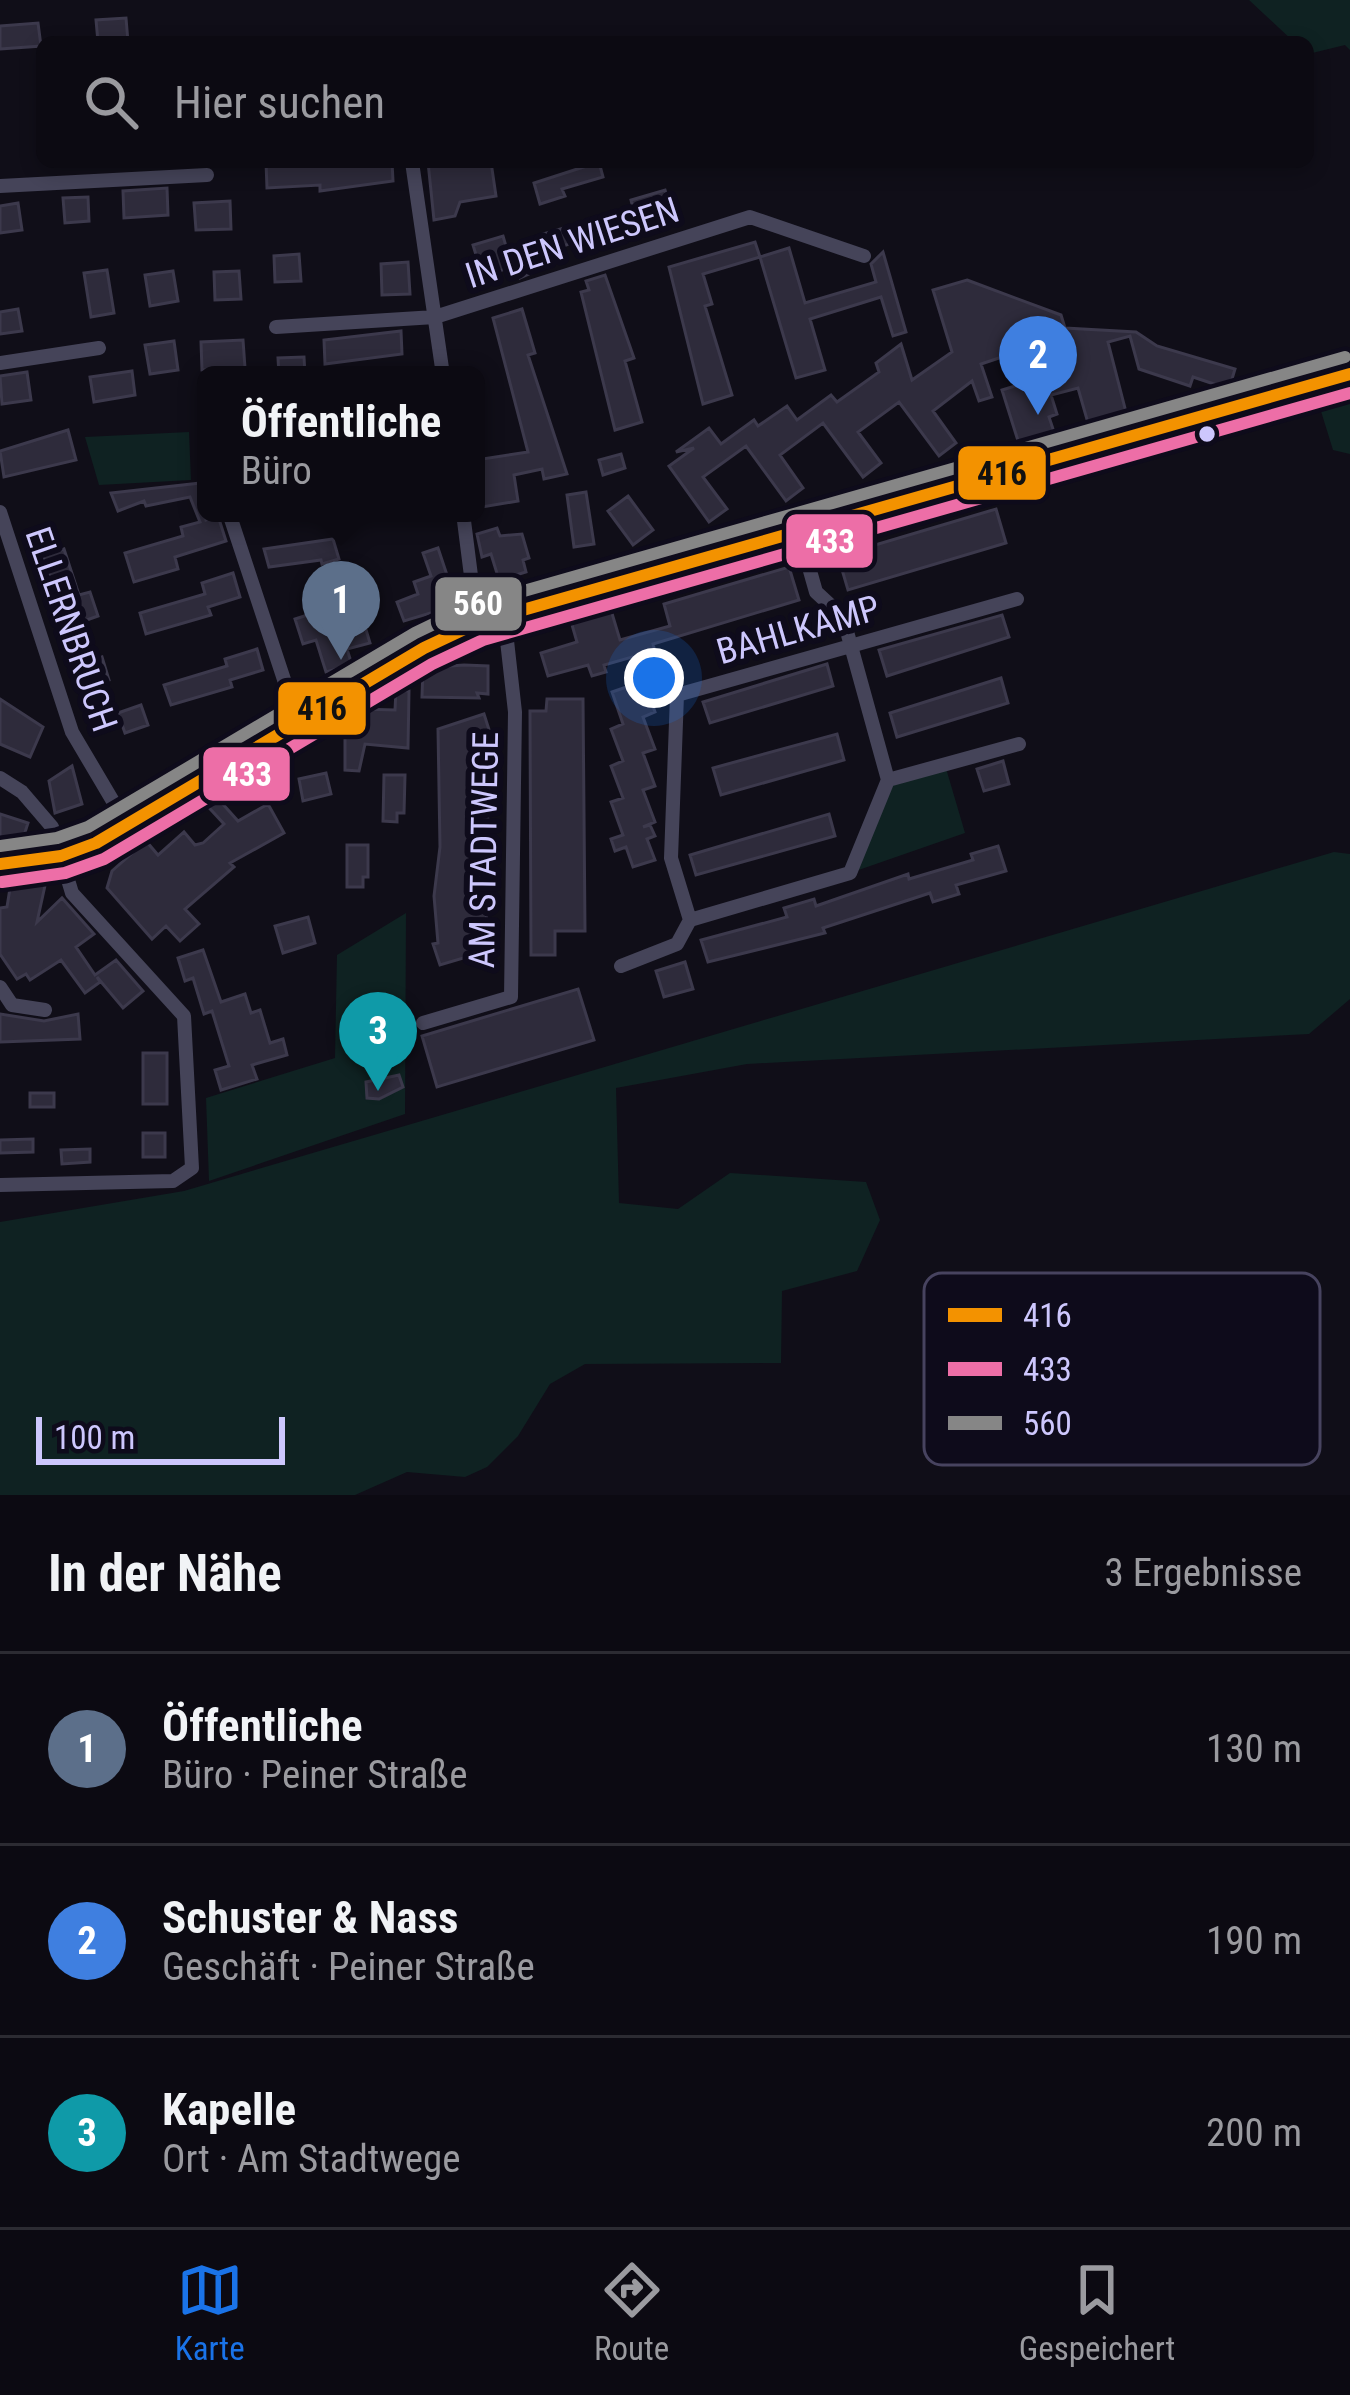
<!DOCTYPE html>
<html lang="de">
<head>
<meta charset="utf-8">
<style>
  :root { --surface:#0c0a12; --page:#1a1820; --text:#f1f3f6; --muted:#9a9a9f; --line:#2c2b32; --accent:#1a73e8 }
  body { margin:0; font-family:"Roboto Condensed",sans-serif; background:var(--page); color:var(--text) }
  .scale { position:absolute; left:36px; bottom:30px; width:249px; box-sizing:border-box; padding-left:12px; border:6px solid #cdc7fd; border-top:0; font-size:33px; line-height:42px; white-space:nowrap; color:#cdc7fd; -webkit-text-stroke:9px #0e0b1b; paint-order:stroke }
  .you { position:absolute; left:654px; top:678px; width:42px; height:42px; margin:-30px; border:9px solid #fff; border-radius:50%; background:#1a73e8; box-shadow:0 0 0 18px #1a73e833 }
  .badge { display:grid; place-items:center; width:78px; height:78px; border-radius:50%; background:var(--accent); color:#fff; font-size:39px; font-weight:700 }
  .pin { position:absolute; translate:-50% -99px; filter:drop-shadow(0 3px 6px #0008) }
  .pin::after { content:''; position:absolute; top:63px; width:42px; height:36px; background:inherit; clip-path:polygon(0 0,100% 0,50% 100%) }
  .popup { position:absolute; left:197px; top:366px; width:288px; height:156px; box-sizing:border-box; display:grid; place-content:center; border-radius:18px; background:var(--surface); filter:drop-shadow(0 3px 9px #0005); font-size:39px; white-space:nowrap; color:var(--muted) }
  .popup b { font-size:45px; color:var(--text) }
  .popup::after { content:''; position:absolute; left:50%; top:100%; margin-left:-24px; border:24px solid transparent; border-top-color:var(--surface) }
  .list { margin:0; padding:0; list-style:none }
  h2 { display:flex; justify-content:space-between; align-items:center; height:156px; margin:0; padding:0 48px; font-size:51px }
  h2 small { font-size:39px; font-weight:400; color:var(--muted) }
  .list li { display:grid; grid-template-columns:78px 1fr auto; gap:36px; align-items:center; box-sizing:border-box; height:192px; padding:0 48px; border-top:3px solid var(--line) }
  .list b { display:block; font-size:45px; white-space:nowrap }
  .list p { margin:0; font-size:39px; white-space:nowrap; color:var(--muted) }
  .list em { font-size:39px; font-style:normal; color:var(--muted) }
  .icon { flex:none; width:66px; height:66px; fill:none; stroke:currentColor; stroke-width:2; stroke-linecap:round; stroke-linejoin:round }
  .map { position:relative; flex:none; width:1350px; height:1495px; overflow:hidden }
  .search { position:absolute; background:var(--surface); box-shadow:0 6px 18px #0003; left:36px; right:36px; top:36px; height:132px; display:flex; align-items:center; gap:30px; box-sizing:border-box; padding:0 42px; border-radius:18px; color:var(--muted); font-size:45px }
  .sheet { height:732px; background:var(--surface) }
  nav { display:flex; justify-content:space-around; align-items:center; box-sizing:border-box; height:168px; border-top:3px solid var(--line); background:var(--surface); font-size:33px; color:var(--muted) }
  nav a { display:grid; justify-items:center; gap:6px }
  nav .on { color:var(--accent) }
  .map>svg:first-child { display:block }
  .green { fill:#0f2222 }
  .building { fill:#2e2b3b; stroke:#3c394c; stroke-width:3 }
  .lines { fill:none; stroke-linecap:round; stroke-linejoin:round }
  .minor { stroke:#454459; stroke-width:14 }
  .secondary { stroke:#51506c; stroke-width:18 }
  .bus-1-casing { stroke:#0e0b1b; stroke-width:21 }
  .bus-2-casing { stroke:#0e0b1b; stroke-width:21 }
  .bus-3-casing { stroke:#0e0b1b; stroke-width:21 }
  .bus-1 { stroke:#f39200; stroke-width:12 }
  .bus-2 { stroke:#ed6ea7; stroke-width:12 }
  .bus-3 { stroke:#868686; stroke-width:12 }
  .bus-dot { fill:#cdc7fd; stroke:#0e0b1b; stroke-width:4.5 }
  .labels { text-anchor:middle; stroke-width:12; stroke-linejoin:round; paint-order:stroke }
  .street-label { font-size:36px; fill:#cdc7fd; stroke:#0e0b1b }
  .key { fill:#0e0b1b; stroke:#47435f; stroke-width:3 }
  .key-label { font-size:33px; fill:#cdc7fd }
  .line-badge { stroke:#0e0b1b; stroke-width:4.5 }
  .badge-label { font-size:33px; text-anchor:middle; font-weight:bold; fill:#fff }
  .pale-badge-label { font-size:33px; text-anchor:middle; font-weight:bold; fill:#111 }
</style>
</head>
<body>
<div class="map">
<svg width="1350" height="1495" viewBox="0 0 1350 1495">
  <rect width="100%" height="100%" fill="#100e18"/>
  <!-- green -->
  <path class="green" d="M1249,0H1350V50L1345,45L1308,54V42H1294Z
    M1325,392L1350,401V454L1333,450L1316,395Z
    M189,432L191,480L99,485L85,437Z
    M945,765L965,833L850,873L888,780Z
    M1334,852L1350,854V999L1309,1034L747,1064L616,1088L619,1203L678,1209L730,1173L866,1182L880,1220L857,1271L782,1291L781,1363L585,1364L550,1384L518,1436L487,1467L465,1477L407,1472L355,1495H0V1222L184,1191Z
    M406,913L405,1114L209,1181L206,1098L335,1058L337,955Z"/>
  <!-- building -->
  <path class="building" d="M126,18L128,42H98L96,20Z
    M38,23L41,46L0,49V26Z
    M266,162H392L393,181L320,191V185L267,188Z
    M428,162H491L496,196L460,202L455,216L434,220Z
    M599,162L603,177L562,189L565,196L540,204L534,183Z
    M167,188L168,215L124,218L123,191Z
    M665,190L671,211L638,227L631,200Z
    M88,197L89,221L65,223L63,198Z
    M230,201L231,229L196,230L194,203Z
    M18,203L22,230L0,233V206Z
    M567,227L572,243L560,247L563,259L520,278L514,259L547,249L543,234Z
    M503,236L512,267L499,271L496,263L480,268L473,245Z
    M755,242L760,257L703,274L712,304L705,306L732,395L703,404L669,267Z
    M789,248L805,303L876,282L871,264L883,252L906,332L893,336L881,297L810,319L825,370L796,378L760,257Z
    M299,254L301,281L275,282L274,256Z
    M408,262L410,294L382,295L381,264Z
    M107,270L114,313L91,317L84,273Z
    M173,271L178,301L150,306L145,275Z
    M239,271L241,299L215,300L214,272Z
    M605,275L634,358L625,361L642,422L615,430L581,292L589,290L586,281Z
    M967,280L1061,315L1065,328L1136,332L1157,346L1235,369L1229,389L1193,377L1190,386L1139,369L1130,336L1108,342L1128,420L1090,430L1078,388L1051,395L1057,414L1049,417L1055,435L1020,447L1002,390L1015,386L1005,356L981,364L992,397L979,401L972,381L933,411L956,443L939,456L899,402L858,432L881,463L863,477L823,423L780,455L803,488L786,501L746,446L703,477L727,509L709,522L669,466L694,448L676,452L709,428L721,444L754,420L758,426L787,406L797,420L831,395L837,402L879,372L876,363L901,344L912,380L952,352L933,290Z
    M18,309L22,331L0,334V312Z
    M522,309L535,353L528,355L567,474L544,479L542,469L514,475L518,501L476,508V460L528,452L493,318Z
    M401,331L402,354L325,364L324,340Z
    M243,340L245,368L202,370L201,342Z
    M174,341L178,370L150,374L145,345Z
    M304,357L305,375H279L278,358Z
    M132,371L135,395L94,402L90,377Z
    M27,372L31,400L2,404L0,376Z
    M68,430L76,460L4,477L0,451Z
    M621,454L625,468L603,475L599,460Z
    M201,483L206,520L218,516L226,541L175,557L178,569L134,582L125,553L183,536L181,527L200,522L190,497L146,506L144,501L118,511L111,493Z
    M586,492L594,544L574,547L567,495Z
    M628,496L653,530L633,545L608,511Z
    M996,509L1006,543L848,590L838,556Z
    M497,528L500,536L522,534L529,558L523,560L526,572L499,580L491,554L482,557L477,534Z
    M333,539L339,559L322,564L321,560L269,567L264,549Z
    M438,548L452,590L439,594L444,609L404,621L397,602L418,594L414,582L431,576L423,553Z
    M64,549L79,595L90,592L98,616L67,627L43,556Z
    M789,567L799,600L653,644L657,659L635,666L632,657L604,665L606,672L592,676L588,665L548,676L541,653L577,642L568,611L608,600L620,640L670,626L664,604Z
    M233,573L240,597L208,607L211,615L146,634L140,613L205,594L202,583Z
    M320,611L326,633L364,623L370,643L347,649L352,665L326,672L316,640L303,644L295,619Z
    M1002,615L1009,637L887,676L879,650Z
    M257,649L263,670L230,680L232,687L171,705L164,685L227,666L225,659Z
    M102,657L109,680L86,687L79,665Z
    M827,664L833,686L710,723L703,702Z
    M464,665L488,666V694L477,693L479,698L422,697L423,668Z
    M1001,678L1008,703L897,737L890,713Z
    M644,681L655,712L643,717L655,749L643,753L655,786L643,790L655,822L643,827L650,825L655,836L647,839L655,860L633,867L626,847L615,851L611,839L623,835L611,802L623,798L611,766L623,761L611,729L623,724L612,692Z
    M396,690L409,691L408,748L365,744L359,771L345,770V717H355L360,709L395,710Z
    M0,699L43,727L30,757L0,744Z
    M547,699H583L585,931H555V955H531L530,711H546Z
    M141,705L148,725L125,733L118,713Z
    M484,714L491,736L483,738L490,783L482,786L490,831L482,833L489,879L481,881L488,927L480,929L487,951L440,965L433,944L438,943L434,896L440,847L438,729Z
    M837,734L844,760L721,795L713,768Z
    M1003,761L1009,784L984,791L977,769Z
    M72,766L82,804L55,813L49,781Z
    M326,773L331,794L303,801L299,779Z
    M384,775H405L404,813H397V822L383,821Z
    M212,792L238,821L268,804L284,833L230,863L234,867L185,909L199,924L180,941L166,926L152,939L107,888L112,871L146,841L158,855L184,832L195,845L203,843L224,824L201,799Z
    M0,814L28,823L20,848L0,843Z
    M829,814L835,836L696,875L690,855Z
    M347,845H368V877H363V887H347Z
    M998,846L1006,871L956,885L959,894L933,902L930,893L823,928L825,933L708,962L701,940L787,917L784,908L814,899L816,906L908,874L909,879L973,860L971,854Z
    M12,876L46,881L37,922L62,898L94,934L76,947L95,975L116,960L143,991L123,1008L97,977L100,982L85,993L61,960L30,980L26,974L17,979L0,954V908L7,907Z
    M308,917L315,943L283,953L275,926Z
    M203,950L221,1002L245,994L251,1013L260,1010L270,1043L283,1039L287,1055L252,1065L257,1079L221,1090L215,1070L229,1066L212,1011L204,1014L193,978L185,981L178,958Z
    M685,962L693,989L664,997L656,971Z
    M578,989L594,1040L437,1087L422,1036Z
    M0,1014L44,1021L78,1014L80,1039L0,1042Z
    M143,1053H167V1104H143Z
    M399,1075L403,1087L379,1099L367,1098L366,1082Z
    M30,1093H54V1107H30Z
    M143,1133H165V1157H143Z
    M33,1139V1152L0,1153V1140Z
    M90,1149V1162L62,1164L61,1150Z"/>
  <g class="lines">
    <!-- minor -->
    <path class="minor" d="M412,162L443,375
      M0,186L207,175
      M276,327L435,317L750,217L864,256
      M0,363L99,348
      M0,512L72,732L127,825
      M229,513L298,722
      M463,513L477,623
      M799,532L816,592L843,617L888,780
      M0,778L22,792L52,827L72,893L184,1016L192,1168L173,1181L0,1185
      M690,920L671,858L677,695L1017,599
      M621,966L677,944L690,920L850,873L888,780L1019,744
      M0,987L12,1005L45,1010
      M423,1023L511,997L515,712L504,614"/>
    <!-- secondary -->
    <path class="secondary" d="M0,864L61,856L96,843L424,648L477,623L1350,374"/>
    <!-- bus-1 casing -->
    <g class="bus-1-casing">
      <path id="bus-1" d="M0,864L61,856L96,843L424,648L477,623L1350,374"/>
    </g>
    <!-- bus-2 casing -->
    <g class="bus-2-casing">
      <path id="bus-2" d="M2,882L65,873L104,859L432,664L483,640L1350,393"/>
    </g>
    <!-- bus-3 casing -->
    <g class="bus-3-casing">
      <path id="bus-3" d="M0,846L57,838L88,827L415,633L471,606L1345,357"/>
    </g>
    <!-- bus-1 -->
    <use href="#bus-1" class="bus-1"/>
    <!-- bus-2 -->
    <use href="#bus-2" class="bus-2"/>
    <!-- bus-3 -->
    <use href="#bus-3" class="bus-3"/>
  </g>
  <!-- markers -->
  <circle class="bus-dot" cx="1207" cy="434" r="10"/>
  <g class="labels">
    <!-- street labels -->
    <g class="street-label">
      <text transform="translate(572 242) rotate(-18)" y="13">IN DEN WIESEN</text>
      <text transform="translate(72 629) rotate(71)" y="13">ELLERNBRUCH</text>
      <text transform="translate(798 629) rotate(-16)" y="13">BAHLKAMP</text>
      <text transform="translate(483 850) rotate(-89)" y="13">AM STADTWEGE</text>
    </g>
  </g>
  <!-- legend -->
  <rect x="924" y="1273" width="396" height="192" rx="18" class="key"/>
  <rect x="948" y="1308" width="54" height="14" fill="#f39200"/>
  <rect x="948" y="1362" width="54" height="14" fill="#ed6ea7"/>
  <rect x="948" y="1416" width="54" height="14" fill="#868686"/>
  <g class="key-label">
    <text x="1023" y="1327">416</text>
    <text x="1023" y="1381">433</text>
    <text x="1023" y="1435">560</text>
  </g>
  <g class="line-badge">
    <rect x="956" y="444" width="92" height="58" rx="12" fill="#f39200"/>
    <rect x="784" y="512" width="91" height="58" rx="12" fill="#ed6ea7"/>
    <rect x="433" y="575" width="91" height="58" rx="12" fill="#868686"/>
    <rect x="276" y="680" width="92" height="57" rx="12" fill="#f39200"/>
    <rect x="201" y="745" width="91" height="58" rx="12" fill="#ed6ea7"/>
  </g>
  <g class="badge-label">
    <text x="830" y="553">433</text>
    <text x="478" y="615">560</text>
    <text x="247" y="786">433</text>
  </g>
  <g class="pale-badge-label">
    <text x="1002" y="485">416</text>
    <text x="322" y="720">416</text>
  </g>
</svg>
<div class="scale">100 m</div>
<div class="you"></div>
<div class="pin badge" style="left:341px;top:660px;background:#5c6f8a">1</div>
<div class="popup"><b>Öffentliche</b>Büro</div>
<div class="pin badge" style="left:1038px;top:415px;background:#3f7fe0">2</div>
<div class="pin badge" style="left:378px;top:1091px;background:#0f9aa8">3</div>
<div class="search"><svg class="icon" aria-label="search" viewBox="0 0 24 24"><circle cx="10" cy="10" r="6"/><path d="M15 15l6 6"/></svg>Hier suchen</div>
</div>
<section class="sheet">
<h2>In der Nähe<small>3 Ergebnisse</small></h2>
<ul class="list">
<li><span class="badge" style="background:#5c6f8a">1</span><div><b>Öffentliche</b><p>Büro · Peiner Straße</p></div><em>130 m</em></li>
<li><span class="badge" style="background:#3f7fe0">2</span><div><b>Schuster &amp; Nass</b><p>Geschäft · Peiner Straße</p></div><em>190 m</em></li>
<li><span class="badge" style="background:#0f9aa8">3</span><div><b>Kapelle</b><p>Ort · Am Stadtwege</p></div><em>200 m</em></li>
</ul>
</section>
<nav>
<a class="on"><svg class="icon" aria-label="map" viewBox="0 0 24 24"><path d="M3 6l6-2 6 2 6-2v14l-6 2-6-2-6 2zM9 4v14M15 6v14"/></svg>Karte</a>
<a><svg class="icon" aria-label="directions" viewBox="0 0 24 24"><path d="M12 3l9 9-9 9-9-9zM9 14v-3h6M13 9l2 2-2 2"/></svg>Route</a>
<a><svg class="icon" aria-label="saved" viewBox="0 0 24 24"><path d="M7 4h10v16l-5-4-5 4z"/></svg>Gespeichert</a>
</nav>
</body>
</html>
